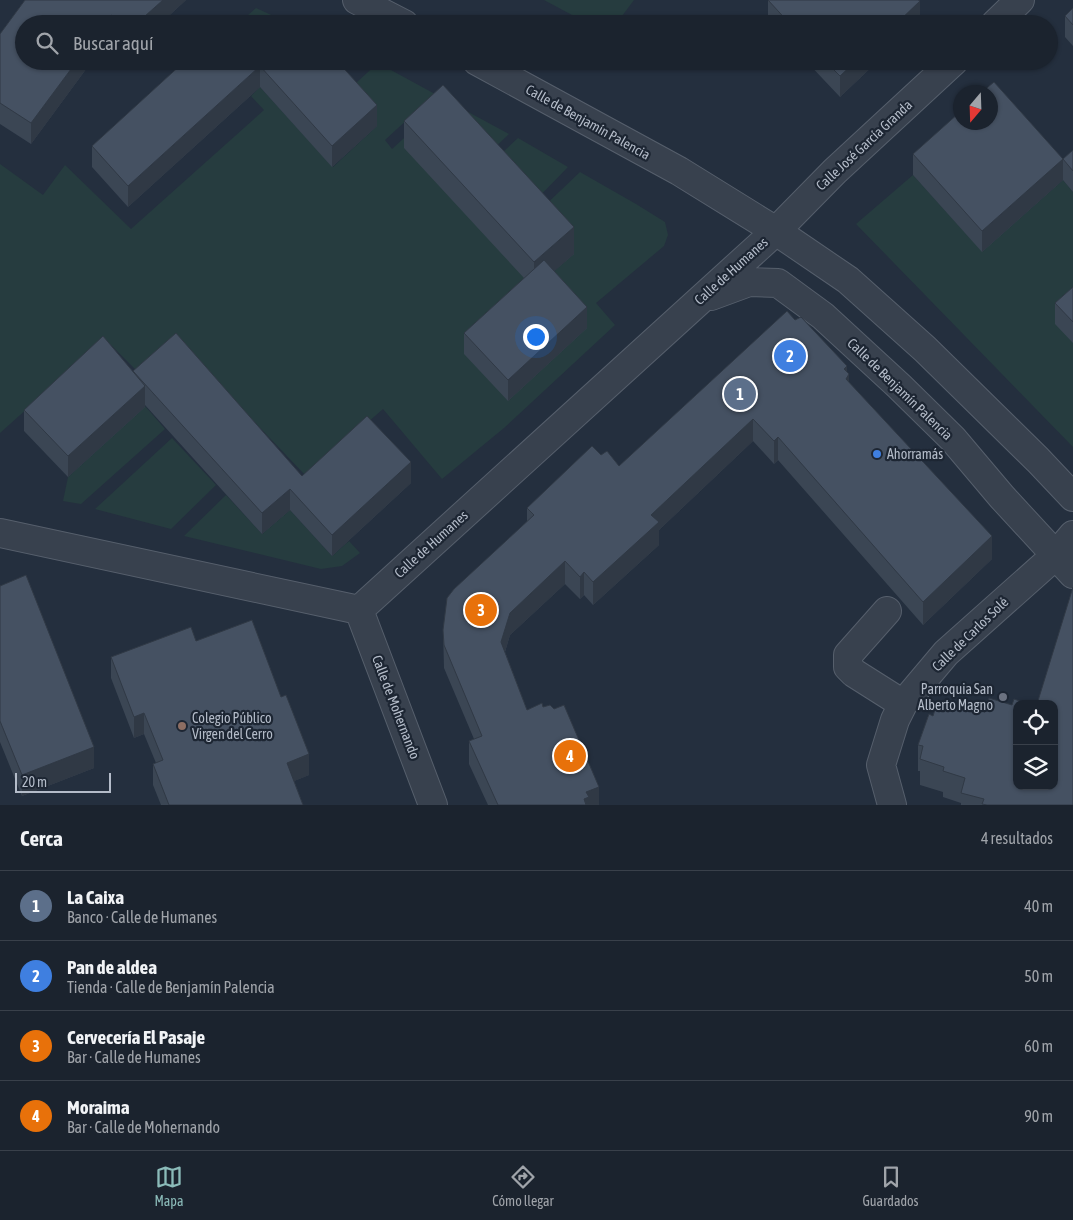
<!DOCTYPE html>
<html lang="es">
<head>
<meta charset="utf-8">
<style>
  :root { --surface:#1b232e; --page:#242b36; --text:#f1f3f6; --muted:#a0a4aa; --line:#39404a; --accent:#8bbbb9 }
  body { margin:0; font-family:"Asap Condensed",sans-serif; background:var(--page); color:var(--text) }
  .controls { position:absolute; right:15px; bottom:15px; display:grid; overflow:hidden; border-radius:10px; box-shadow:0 1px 4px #0004 }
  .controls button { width:45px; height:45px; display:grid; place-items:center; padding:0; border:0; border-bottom:1px solid var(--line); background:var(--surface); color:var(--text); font:25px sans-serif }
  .compass { position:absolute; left:953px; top:85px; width:45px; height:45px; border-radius:50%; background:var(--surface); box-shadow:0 1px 4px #0004; rotate:199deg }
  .scale { position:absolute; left:15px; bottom:12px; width:96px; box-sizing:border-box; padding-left:5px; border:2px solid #b4bcc9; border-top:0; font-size:14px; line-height:18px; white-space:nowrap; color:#b4bcc9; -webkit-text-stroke:4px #1d2633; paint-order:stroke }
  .you { position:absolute; left:535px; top:336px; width:18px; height:18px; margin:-12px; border:4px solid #fff; border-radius:50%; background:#1a73e8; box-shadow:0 0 0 8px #1a73e833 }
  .badge { display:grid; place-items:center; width:32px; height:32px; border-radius:50%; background:var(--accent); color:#fff; font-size:16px; font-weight:700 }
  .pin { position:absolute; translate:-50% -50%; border:2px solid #fff; box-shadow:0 1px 5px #0006 }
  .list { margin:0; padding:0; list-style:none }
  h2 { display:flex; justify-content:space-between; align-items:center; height:65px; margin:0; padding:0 20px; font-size:21px }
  h2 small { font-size:16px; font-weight:400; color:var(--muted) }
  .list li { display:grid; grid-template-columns:32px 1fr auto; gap:15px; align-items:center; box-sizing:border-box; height:70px; padding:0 20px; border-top:1px solid var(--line) }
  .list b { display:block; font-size:19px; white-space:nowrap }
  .list p { margin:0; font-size:16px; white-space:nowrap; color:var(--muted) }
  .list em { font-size:16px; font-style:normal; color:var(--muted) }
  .icon { flex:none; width:28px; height:28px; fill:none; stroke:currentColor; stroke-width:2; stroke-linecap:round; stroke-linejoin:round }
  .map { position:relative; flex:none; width:1073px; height:805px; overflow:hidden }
  .search { position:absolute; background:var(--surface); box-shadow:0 1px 4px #0004; left:15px; right:15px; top:15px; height:55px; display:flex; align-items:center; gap:12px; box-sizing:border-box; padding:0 18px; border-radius:28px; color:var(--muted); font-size:19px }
  .sheet { height:345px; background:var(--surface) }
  nav { display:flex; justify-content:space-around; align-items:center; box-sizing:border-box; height:70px; border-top:1px solid var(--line); background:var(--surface); font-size:14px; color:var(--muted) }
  nav a { display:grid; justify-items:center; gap:2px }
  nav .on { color:var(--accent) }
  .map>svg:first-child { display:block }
  .green { fill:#263c3f }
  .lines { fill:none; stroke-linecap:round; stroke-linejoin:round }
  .minor-casing { stroke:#565f6c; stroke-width:30 }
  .minor { stroke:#38414e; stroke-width:28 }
  .wall { fill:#3b4654 }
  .shaded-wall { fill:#303945 }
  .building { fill:#455162; stroke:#303945 }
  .shop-dot { fill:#3f7fe0; stroke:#1d2633; stroke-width:2 }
  .worship-dot { fill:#6b7280; stroke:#1d2633; stroke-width:2 }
  .education-dot { fill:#8d6e63; stroke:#1d2633; stroke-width:2 }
  .labels { text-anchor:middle; stroke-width:4.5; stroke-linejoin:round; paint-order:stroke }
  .street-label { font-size:14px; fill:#b4bcc9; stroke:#1d2633 }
  .poi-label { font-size:14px; fill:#b4bcc9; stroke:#1d2633; text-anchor:start }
</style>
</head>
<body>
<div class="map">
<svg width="1073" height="805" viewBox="0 0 1073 805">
  <rect width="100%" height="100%" fill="#242f3e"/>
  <!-- green -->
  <path class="green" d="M544,0H634L616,24H589Z
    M256,8L291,24H238Z
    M378,63L435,94L385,140L392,149L446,100L509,134L485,157L544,281L537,213L580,172L636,204L665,222L668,235L664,246L596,303L615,325L504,428L442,479L383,409L306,476L175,339L138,372L105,339L0,433V164L43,195L65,165L131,229L264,110L251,96L260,87L333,167L377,126L346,92Z
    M518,138L568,167L530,206L491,163Z
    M913,175L982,251L1063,180L1073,192V447L856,224Z
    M145,406L165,429L81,504L63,501L68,477Z
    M172,438L216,485L171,529L95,509Z
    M226,495L262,534L290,510L332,556L349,541L360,553L342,566L321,569L184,536Z"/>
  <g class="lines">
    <!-- minor casing -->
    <g class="minor-casing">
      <path id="minor" d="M357,0L404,24
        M995,24L1020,0
        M477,61L679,171L776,231L848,280L925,349L1038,460L1073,497
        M711,296L749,282L778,283L823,316L899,386L953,439L1002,497L1073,574
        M0,533L359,610L776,231L835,171L954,61
        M359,610L433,805
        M887,611L848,655V667L854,673L903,704
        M892,805L881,765L895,720L903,704L946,653L1056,555L1073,535"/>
    </g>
    <!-- minor -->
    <use href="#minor" class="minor"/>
  </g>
  <!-- wall -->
  <path class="wall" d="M25,0H186L160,24H24V61H92L31,144L0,124V34Z
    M768,0L920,22L918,24H771L768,21Z
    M1073,8V46L1065,37V16Z
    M185,61H337L377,126L332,167L260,87L128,207L92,167V146Z
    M806,61H878L840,97Z
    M404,121L574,254L554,271L587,328L508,401L464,354V333L524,278L404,148Z
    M1073,150V192L1063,180L982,252L913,175V154L1063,159Z
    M1073,287V343L1055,324V303Z
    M133,372L302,476L411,483L332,556L290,510L262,534L145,405V407L68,477L24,431V410Z
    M847,372L849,383L992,559L923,625L778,460L774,464L753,441L659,530V545L593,605L584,595L580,599L565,584L510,635L505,652L527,710L543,707L599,805H488L469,764V741L474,739L444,668L443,630L527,522V508L601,455L619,466Z
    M0,586L94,768L22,796L0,742Z
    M196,641L309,775L294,781L303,805H161L153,785V764L156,763L144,734L134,738L111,678V657Z
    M929,714L1073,805H961V803L943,797V792L920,785V771H918V745Z"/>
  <!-- shaded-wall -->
  <path class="shaded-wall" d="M163,0H186L160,24H136Z
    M920,1V22L918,24H896Z
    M111,15V24H105Z
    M77,61H92L31,144V123Z
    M856,61H878L840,97V76Z
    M260,66V87L128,207V186Z
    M377,105V126L332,167V146Z
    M1063,159V180L982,252V231Z
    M574,227V254L534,289V262Z
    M587,307V328L508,401V380Z
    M847,366V377L849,374V397L844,369Z
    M145,386V407L68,477V456Z
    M753,419V441L659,530V545L593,605V582L651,515Z
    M778,437V460L774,464V441Z
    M411,462V483L332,556V535Z
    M290,489V510L262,534V513Z
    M992,536V559L923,625V602Z
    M565,561V584L510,635L501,665V642L510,613Z
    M584,572V595L580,599V577Z
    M144,713V734L134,738V717Z
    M94,747V768L22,796V775Z
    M309,754V775L287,784V763Z
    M599,787V805H584V799L586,792Z"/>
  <!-- building -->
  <path class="building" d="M25,0H163L136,24H124L111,15L105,24H24V61H77L31,123L0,103V34Z
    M768,0H918L920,1L896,24H790Z
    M1073,8V25L1065,16Z
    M234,17L240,24H227Z
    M185,61H337L377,105L332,146L260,66L128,186L92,146Z
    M825,61H856L840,76Z
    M994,82L1063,159L982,231L913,154L960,112V122H990V92H982Z
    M443,85L574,227L534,262L404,121Z
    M1073,150V171L1063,159Z
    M544,260L587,307L508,380L464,333Z
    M1073,287V322L1055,303Z
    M787,311L795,320L801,317L847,366L844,369L849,374L846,379L992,536L923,602L778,437L774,441L753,419L651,515L659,522L593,582L584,572L580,577L565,561L510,613L501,642L527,710L542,703L543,707L550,705L554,709L564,705L599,787L586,792L589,797L584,799L586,805H498L469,741L482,736L444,645L443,630L447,598L454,589L534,515L527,508L592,446L601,455L607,451L619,466Z
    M176,333L302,476L367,416L411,462L332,535L290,489L262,513L133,371Z
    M103,336L145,386L68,456L24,410Z
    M26,575L94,747L22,775L0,721V586Z
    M1073,587V805H987L982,804L984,799L961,793L965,778L943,771L944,767L920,759L923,746L918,745L929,714L933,716L937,703L960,710L962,705L985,712L989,698L1012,705L1014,699L1028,704H1017V786H1054V704H1037Z
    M252,620L281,697L286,695L309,754L287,763L303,805H169L153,764L163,760L144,713L134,717L111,657L191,627L196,641Z"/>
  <!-- markers -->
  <circle class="shop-dot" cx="877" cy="454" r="5"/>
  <circle class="worship-dot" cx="1003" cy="697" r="5"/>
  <circle class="education-dot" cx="182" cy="726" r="5"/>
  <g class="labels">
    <!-- street labels -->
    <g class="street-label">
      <text transform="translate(588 122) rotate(29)" y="5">Calle de Benjamín Palencia</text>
      <text transform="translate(864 145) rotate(-43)" y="5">Calle José García Granda</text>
      <text transform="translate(731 271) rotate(-42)" y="5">Calle de Humanes</text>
      <text transform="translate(900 389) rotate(44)" y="5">Calle de Benjamín Palencia</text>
      <text transform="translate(431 544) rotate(-42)" y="5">Calle de Humanes</text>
      <text transform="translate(970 634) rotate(-44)" y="5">Calle de Carlos Solé</text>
      <text transform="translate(396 707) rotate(69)" y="5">Calle de Mohernando</text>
    </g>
    <!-- poi labels -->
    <g class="poi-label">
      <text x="887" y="459">Ahorramás</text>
      <text x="993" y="694" text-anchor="end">Parroquia San<tspan x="993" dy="16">Alberto Magno</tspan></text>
      <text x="192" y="723">Colegio Público<tspan x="192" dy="16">Virgen del Cerro</tspan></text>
    </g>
  </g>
</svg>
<div class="controls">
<button><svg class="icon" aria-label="locate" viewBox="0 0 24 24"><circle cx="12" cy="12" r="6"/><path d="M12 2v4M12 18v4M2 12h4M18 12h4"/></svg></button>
<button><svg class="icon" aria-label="layers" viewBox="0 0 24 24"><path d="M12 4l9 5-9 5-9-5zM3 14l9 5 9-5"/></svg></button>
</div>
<svg class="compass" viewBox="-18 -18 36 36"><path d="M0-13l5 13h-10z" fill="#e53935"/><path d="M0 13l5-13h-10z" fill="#a0a4aa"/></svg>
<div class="scale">20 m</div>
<div class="you"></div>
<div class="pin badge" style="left:740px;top:394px;background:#5c6f8a">1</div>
<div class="pin badge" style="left:790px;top:356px;background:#3f7fe0">2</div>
<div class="pin badge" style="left:481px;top:610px;background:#e8710a">3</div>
<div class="pin badge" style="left:570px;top:756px;background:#e8710a">4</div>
<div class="search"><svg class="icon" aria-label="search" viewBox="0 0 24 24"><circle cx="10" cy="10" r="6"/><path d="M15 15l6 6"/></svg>Buscar aquí</div>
</div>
<section class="sheet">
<h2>Cerca<small>4 resultados</small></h2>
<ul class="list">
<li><span class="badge" style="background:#5c6f8a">1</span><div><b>La Caixa</b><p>Banco · Calle de Humanes</p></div><em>40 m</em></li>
<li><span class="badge" style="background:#3f7fe0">2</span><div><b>Pan de aldea</b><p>Tienda · Calle de Benjamín Palencia</p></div><em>50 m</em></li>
<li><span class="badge" style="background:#e8710a">3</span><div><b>Cervecería El Pasaje</b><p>Bar · Calle de Humanes</p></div><em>60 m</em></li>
<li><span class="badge" style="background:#e8710a">4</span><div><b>Moraima</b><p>Bar · Calle de Mohernando</p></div><em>90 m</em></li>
</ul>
</section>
<nav>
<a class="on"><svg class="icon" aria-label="map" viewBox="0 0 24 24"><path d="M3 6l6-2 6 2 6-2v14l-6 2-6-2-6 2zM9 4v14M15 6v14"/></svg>Mapa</a>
<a><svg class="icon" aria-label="directions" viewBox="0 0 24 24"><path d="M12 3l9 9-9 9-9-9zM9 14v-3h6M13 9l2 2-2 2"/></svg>Cómo llegar</a>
<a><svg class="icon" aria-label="saved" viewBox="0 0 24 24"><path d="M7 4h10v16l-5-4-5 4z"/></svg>Guardados</a>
</nav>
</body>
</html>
